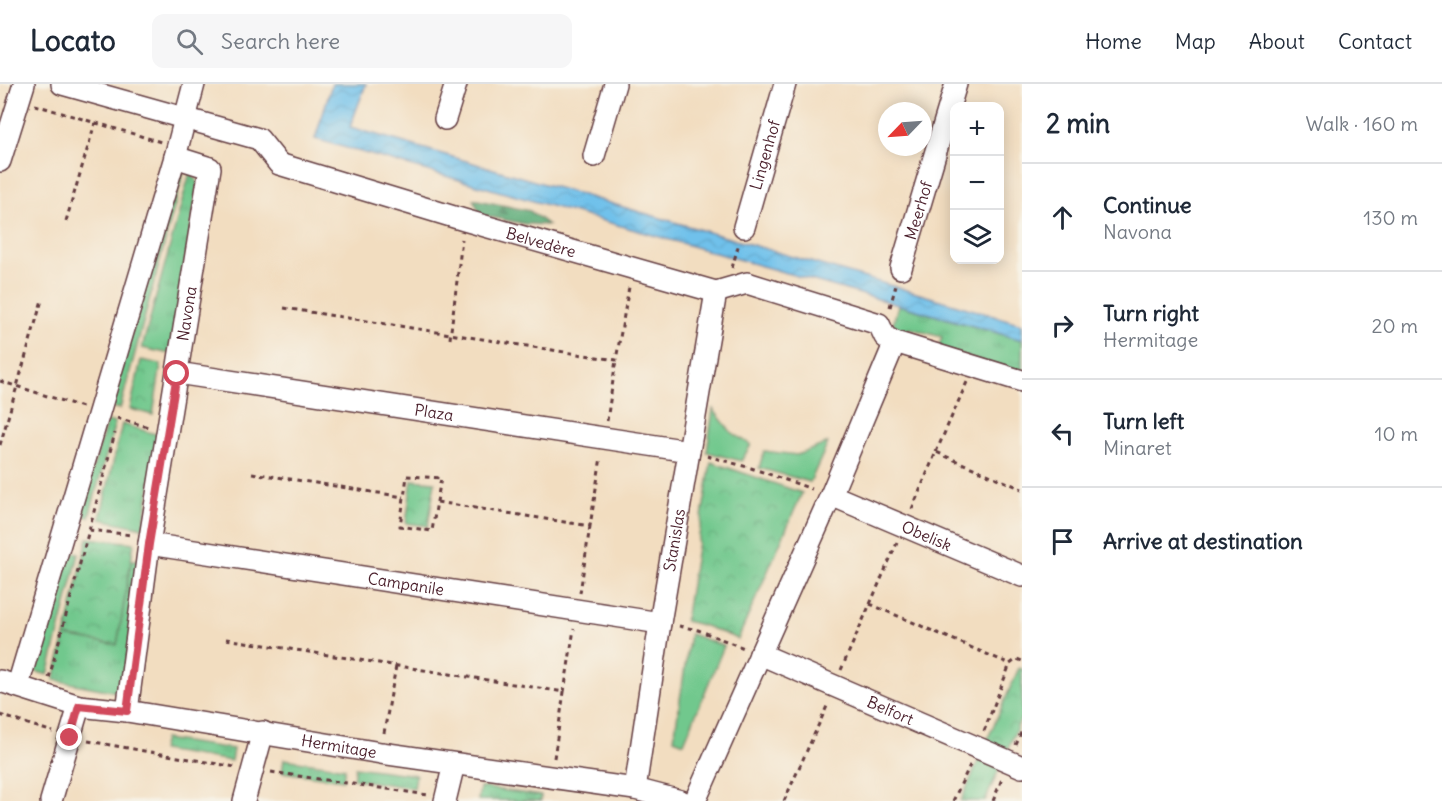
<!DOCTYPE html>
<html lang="en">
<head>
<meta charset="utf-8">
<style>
  :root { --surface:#fff; --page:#f6f6f7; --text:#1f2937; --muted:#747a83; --line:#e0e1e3 }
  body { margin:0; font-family:Delius,sans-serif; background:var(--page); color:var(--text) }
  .controls { position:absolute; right:18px; top:18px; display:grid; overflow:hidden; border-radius:12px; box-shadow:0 3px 15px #0003 }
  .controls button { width:54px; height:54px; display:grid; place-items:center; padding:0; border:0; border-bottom:2px solid var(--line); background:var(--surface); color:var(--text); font:30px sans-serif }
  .compass { position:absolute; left:878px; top:18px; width:54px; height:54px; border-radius:50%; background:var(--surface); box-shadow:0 3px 15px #0003; rotate:245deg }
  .stop { position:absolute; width:18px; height:18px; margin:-14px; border:4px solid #d1495b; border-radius:50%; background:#fff }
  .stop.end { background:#d1495b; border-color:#fff; box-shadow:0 2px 6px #0008 }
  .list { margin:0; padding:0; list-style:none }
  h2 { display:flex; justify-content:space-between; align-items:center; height:78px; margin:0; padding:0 24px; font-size:26px }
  h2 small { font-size:20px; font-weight:400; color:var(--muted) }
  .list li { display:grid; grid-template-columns:39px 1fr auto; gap:18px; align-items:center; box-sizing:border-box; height:108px; padding:0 24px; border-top:2px solid var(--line) }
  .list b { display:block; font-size:22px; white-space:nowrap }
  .list p { margin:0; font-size:20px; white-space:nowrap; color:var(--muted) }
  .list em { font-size:20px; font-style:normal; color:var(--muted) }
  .icon { flex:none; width:33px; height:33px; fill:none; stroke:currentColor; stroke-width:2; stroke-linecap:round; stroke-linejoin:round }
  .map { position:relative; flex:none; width:1022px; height:717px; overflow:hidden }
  header { display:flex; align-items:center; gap:36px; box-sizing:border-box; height:84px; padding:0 30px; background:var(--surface); border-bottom:2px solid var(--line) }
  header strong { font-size:28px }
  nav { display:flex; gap:33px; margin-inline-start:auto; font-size:21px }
  .search { width:420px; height:54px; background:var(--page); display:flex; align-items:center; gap:15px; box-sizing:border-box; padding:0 21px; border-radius:12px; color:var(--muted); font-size:22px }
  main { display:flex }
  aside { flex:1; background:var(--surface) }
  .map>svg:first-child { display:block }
  .grass { fill:url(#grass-tufts); stroke:#5e745c; stroke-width:1.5 }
  .forest { fill:url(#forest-firs); stroke:#536652; stroke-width:1.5 }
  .park { fill:url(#park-crowns); stroke:#5e745c; stroke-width:1.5 }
  .garden { fill:#71c88d; stroke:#5e745c; stroke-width:1.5 }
  .water { fill:url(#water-waves); stroke:#5c708b; stroke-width:1.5 }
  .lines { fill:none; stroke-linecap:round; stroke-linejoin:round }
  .minor-casing { stroke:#633c41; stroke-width:24 }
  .path { stroke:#633c41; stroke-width:3; stroke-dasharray:4.5 4.5; stroke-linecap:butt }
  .minor { stroke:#fff; stroke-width:21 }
  .route { stroke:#d1495b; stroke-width:8 }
  .labels { text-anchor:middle; stroke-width:4.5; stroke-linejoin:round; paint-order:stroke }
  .street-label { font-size:16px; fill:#4a1f2b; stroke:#f7f3e8 }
</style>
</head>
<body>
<header>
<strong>Locato</strong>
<div class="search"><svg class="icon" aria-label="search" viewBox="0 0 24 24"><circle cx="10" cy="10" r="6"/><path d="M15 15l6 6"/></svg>Search here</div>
<nav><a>Home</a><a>Map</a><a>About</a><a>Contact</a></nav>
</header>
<main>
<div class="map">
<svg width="1022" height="717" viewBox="0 0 1022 717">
  <defs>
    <pattern id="grass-tufts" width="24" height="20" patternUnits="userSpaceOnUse" patternTransform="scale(1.5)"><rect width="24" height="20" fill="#71c88d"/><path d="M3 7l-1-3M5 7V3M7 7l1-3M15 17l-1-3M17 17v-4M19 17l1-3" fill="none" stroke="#63ab7a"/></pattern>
    <pattern id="forest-firs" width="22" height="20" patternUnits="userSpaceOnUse" patternTransform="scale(1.5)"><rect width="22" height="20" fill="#5cac78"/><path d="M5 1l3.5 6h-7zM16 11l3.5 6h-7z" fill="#4e8b63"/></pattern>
    <pattern id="park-crowns" width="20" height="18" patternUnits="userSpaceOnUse" patternTransform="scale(1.5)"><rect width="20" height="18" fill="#71c88d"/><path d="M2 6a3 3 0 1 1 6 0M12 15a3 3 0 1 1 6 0" fill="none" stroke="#63ab7a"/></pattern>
    <pattern id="water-waves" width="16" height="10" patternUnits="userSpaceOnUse" patternTransform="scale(1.5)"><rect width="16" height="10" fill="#6fc1eb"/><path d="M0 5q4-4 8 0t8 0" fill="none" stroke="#62a5ca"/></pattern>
  </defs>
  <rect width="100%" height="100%" fill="#f7f3e8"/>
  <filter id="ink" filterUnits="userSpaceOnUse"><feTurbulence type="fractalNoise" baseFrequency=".0167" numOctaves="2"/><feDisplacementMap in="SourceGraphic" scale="12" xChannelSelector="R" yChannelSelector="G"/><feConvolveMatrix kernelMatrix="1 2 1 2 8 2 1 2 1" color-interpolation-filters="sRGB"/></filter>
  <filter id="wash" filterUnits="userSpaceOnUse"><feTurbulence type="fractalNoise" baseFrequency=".008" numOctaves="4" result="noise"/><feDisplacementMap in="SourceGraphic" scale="24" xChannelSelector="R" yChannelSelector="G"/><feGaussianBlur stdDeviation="1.35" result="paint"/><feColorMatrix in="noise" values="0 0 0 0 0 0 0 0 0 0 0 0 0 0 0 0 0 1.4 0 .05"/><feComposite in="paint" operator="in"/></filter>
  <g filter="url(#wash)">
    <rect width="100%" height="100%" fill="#f2ddc0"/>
    <!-- grass -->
    <path class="grass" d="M190,88L198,98L171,270L142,264Z
      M898,221L1022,256V290L938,264L942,253L909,244L904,255L891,247L895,243L893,240Z
      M122,340L159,351L143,444L100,435Z
      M131,476H141L122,609L54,596L65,552L117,560Z
      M164,655L233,665L231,677L161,666Z
      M980,673L1001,681L985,717H961Z
      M284,675L345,684L343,696L282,688Z
      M355,683L416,691L414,704L353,695Z
      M480,703L541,712V717L478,716Z"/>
    <!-- forest -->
    <path class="forest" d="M473,115L530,127L548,141L525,140L481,131Z"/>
    <!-- park -->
    <path class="park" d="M141,276L161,280L153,331L130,325Z
      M711,378L802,409L738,555L705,542L685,537Z
      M412,396L435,398L428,442L406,439Z
      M88,454L134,459L117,561L65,552Z
      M1019,584L1022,585V632L1005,672L984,663Z"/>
    <!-- garden -->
    <path class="garden" d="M184,87L120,325L110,323L178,90Z
      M713,325L731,348L751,361L741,377L707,368Z
      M107,337L115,339L89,433L79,431Z
      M828,359L810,398L759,384L764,367L797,371Z
      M69,466L79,470L48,591L34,587Z
      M690,550L724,562L684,659L674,655Z"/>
    <!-- water -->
    <path class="water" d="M332,0H366L350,43L1022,240V256L315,55Z"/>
  </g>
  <g filter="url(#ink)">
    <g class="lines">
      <!-- minor casing -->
      <g class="minor-casing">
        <g id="minor">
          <path id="s1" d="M62,0L259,55L279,80L464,136L716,208L747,199L879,240L885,253L895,258L1022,297"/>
          <path d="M445,35L456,0"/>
          <path d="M594,72L615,0"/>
          <path d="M0,77L24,0"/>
          <path id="s2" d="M744,143L785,0"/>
          <path id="s3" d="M901,184L956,0"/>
          <path id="s4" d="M177,289L689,367"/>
          <path id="s5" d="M831,411L1022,492"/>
          <path id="s6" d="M149,460L660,539"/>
          <path id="s7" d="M760,570L1022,683"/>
          <path id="s8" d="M0,597L79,622L127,627L381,669L635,705L681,717"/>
          <path d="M18,601L175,73L194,0"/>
          <path id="s9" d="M127,627L149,460L210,84L175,73"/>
          <path id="s10" d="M635,705L660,539L716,208"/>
          <path d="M51,717L79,622"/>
          <path d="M244,717L263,648"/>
          <path d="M445,717L454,680"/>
          <path d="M695,717L831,411L895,258"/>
        </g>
      </g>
      <!-- path -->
      <path class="path" d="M35,21L161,58
        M66,137L95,39
        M732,184L739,159
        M890,223L896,201
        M284,224L616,276L629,203
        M450,255L462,155
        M0,297L82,323
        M117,334L148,343
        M607,337L616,276
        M0,361L42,216
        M936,368L967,298
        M707,372L751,384L812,405
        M252,389L404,413
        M407,392L441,394L432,447L400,442Z
        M437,418L590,442L601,373
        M912,425L936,368L1022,405
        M89,446L115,349
        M580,509L590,442
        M870,520L897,459
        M679,542L698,546L744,564
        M226,555L564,608L574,545
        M841,586L870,520L1010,580
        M49,594L89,446L132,451
        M0,631L53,648
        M984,647L1010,580L1017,575L1022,577
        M384,649L396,582
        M88,657L235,683
        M1016,661L1022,646
        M554,674L564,608
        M271,688L428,711
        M784,717L828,620
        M953,717L970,681
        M993,717L1002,695"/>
      <!-- minor -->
      <use href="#minor" class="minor"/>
    </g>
  </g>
  <g class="lines" filter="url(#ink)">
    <!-- route -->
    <path class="route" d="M70,654L79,622L127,627L149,460L177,290"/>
  </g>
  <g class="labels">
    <!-- street labels -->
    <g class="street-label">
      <text dy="6" stroke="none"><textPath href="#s2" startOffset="75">Lingenhof</textPath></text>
      <text dy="6" stroke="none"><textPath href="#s3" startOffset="60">Meerhof</textPath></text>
      <text dy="6" stroke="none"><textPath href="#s1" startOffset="510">Belvedère</textPath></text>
      <text dy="6" stroke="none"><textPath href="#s9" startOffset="402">Navona</textPath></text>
      <text dy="6" stroke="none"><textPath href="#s4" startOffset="260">Plaza</textPath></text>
      <text dy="6" stroke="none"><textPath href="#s5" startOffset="104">Obelisk</textPath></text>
      <text dy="6" stroke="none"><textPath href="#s10" startOffset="252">Stanislas</textPath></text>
      <text dy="6" stroke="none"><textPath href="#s6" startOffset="260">Campanile</textPath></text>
      <text dy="6" stroke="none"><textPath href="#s7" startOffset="142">Belfort</textPath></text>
      <text dy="6" stroke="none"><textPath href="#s8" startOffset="346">Hermitage</textPath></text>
    </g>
  </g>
</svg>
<div class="controls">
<button>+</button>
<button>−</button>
<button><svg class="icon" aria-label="layers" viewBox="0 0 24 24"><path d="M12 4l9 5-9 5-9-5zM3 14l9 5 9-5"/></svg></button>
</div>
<svg class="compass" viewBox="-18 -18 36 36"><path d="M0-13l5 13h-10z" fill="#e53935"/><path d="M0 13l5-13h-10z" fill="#747a83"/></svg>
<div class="stop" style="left:177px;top:290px"></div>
<div class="stop end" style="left:70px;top:654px"></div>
</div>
<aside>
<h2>2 min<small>Walk · 160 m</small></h2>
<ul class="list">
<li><svg class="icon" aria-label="ahead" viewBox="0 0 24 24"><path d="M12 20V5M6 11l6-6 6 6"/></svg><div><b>Continue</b><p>Navona</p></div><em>130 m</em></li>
<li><svg class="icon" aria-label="right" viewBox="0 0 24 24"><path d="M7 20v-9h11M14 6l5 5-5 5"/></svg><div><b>Turn right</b><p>Hermitage</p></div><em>20 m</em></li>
<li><svg class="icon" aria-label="left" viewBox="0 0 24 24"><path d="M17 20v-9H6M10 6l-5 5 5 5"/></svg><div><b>Turn left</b><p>Minaret</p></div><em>10 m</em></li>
<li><svg class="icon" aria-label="arrive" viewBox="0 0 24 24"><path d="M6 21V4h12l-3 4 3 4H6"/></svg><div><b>Arrive at destination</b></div></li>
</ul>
</aside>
</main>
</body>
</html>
